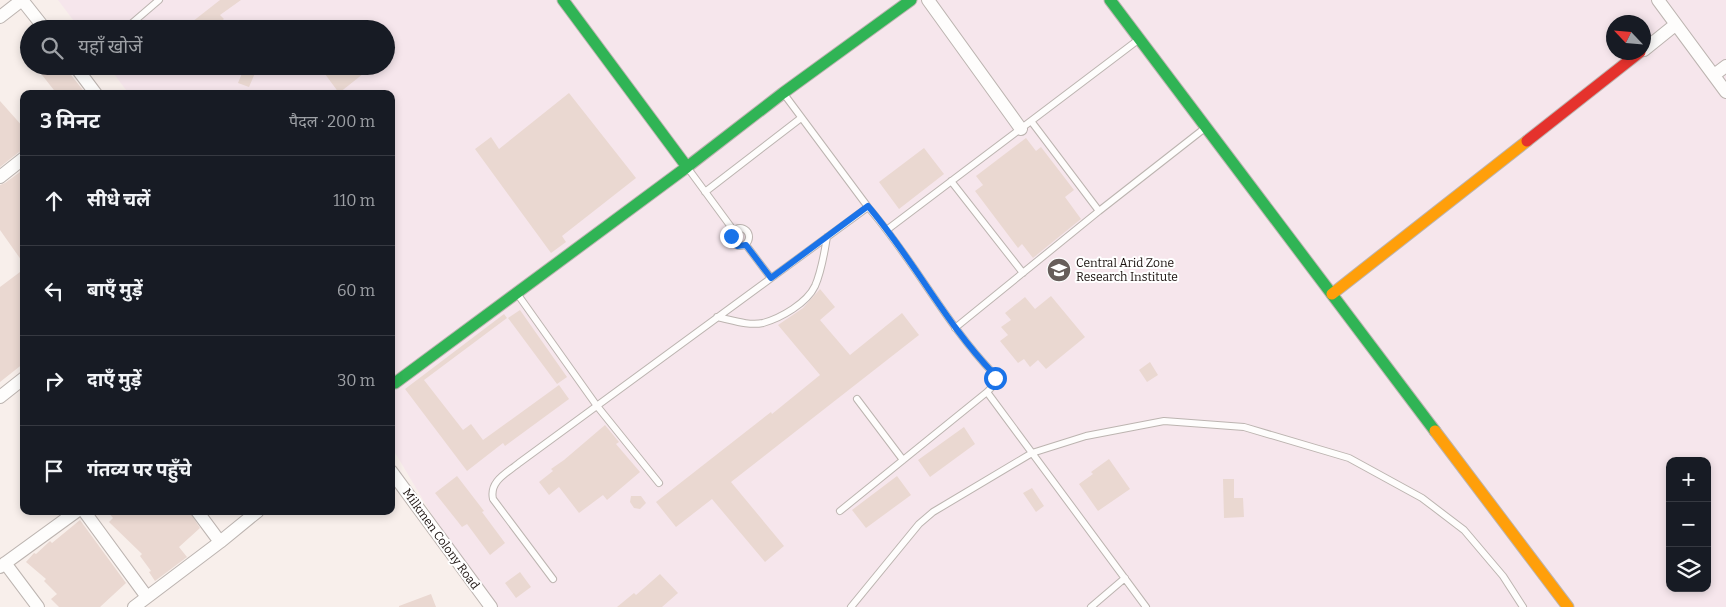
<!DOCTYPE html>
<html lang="hi">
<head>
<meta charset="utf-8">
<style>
  :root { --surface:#171b24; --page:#20242c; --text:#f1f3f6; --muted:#9ea1a6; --line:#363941 }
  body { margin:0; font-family:Bitter,"Noto Sans Devanagari",serif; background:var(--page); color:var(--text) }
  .controls { position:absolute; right:15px; bottom:15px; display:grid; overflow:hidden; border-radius:10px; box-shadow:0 2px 8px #0003 }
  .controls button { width:45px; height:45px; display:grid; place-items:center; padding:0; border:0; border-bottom:1px solid var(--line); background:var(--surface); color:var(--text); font:25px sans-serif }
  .compass { position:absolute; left:1606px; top:15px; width:45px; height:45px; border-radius:50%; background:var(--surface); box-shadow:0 2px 8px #0003; rotate:296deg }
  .stop { position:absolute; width:15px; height:15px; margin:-11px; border:4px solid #1a73e8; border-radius:50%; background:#fff }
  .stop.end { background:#1a73e8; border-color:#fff; box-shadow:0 1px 5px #0008 }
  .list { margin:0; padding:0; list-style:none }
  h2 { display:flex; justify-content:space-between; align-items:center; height:65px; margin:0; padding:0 20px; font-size:21px }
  h2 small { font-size:16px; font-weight:400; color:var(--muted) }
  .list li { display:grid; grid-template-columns:32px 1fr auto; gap:15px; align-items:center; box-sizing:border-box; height:90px; padding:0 20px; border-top:1px solid var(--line) }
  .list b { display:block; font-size:19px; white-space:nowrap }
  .list em { font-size:16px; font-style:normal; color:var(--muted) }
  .icon { flex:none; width:28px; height:28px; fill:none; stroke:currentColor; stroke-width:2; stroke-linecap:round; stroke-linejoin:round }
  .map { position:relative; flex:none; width:1726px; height:607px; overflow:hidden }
  .search { position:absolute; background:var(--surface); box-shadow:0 2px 8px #0003; left:20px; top:20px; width:375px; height:55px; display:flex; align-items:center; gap:12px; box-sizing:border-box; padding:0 18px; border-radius:28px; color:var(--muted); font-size:19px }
  .panel { position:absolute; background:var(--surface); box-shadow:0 2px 8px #0003; left:20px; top:90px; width:375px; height:425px; border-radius:10px }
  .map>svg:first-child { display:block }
  .education { fill:#f6e6ec; fill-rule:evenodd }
  .building { fill:#ead8d1 }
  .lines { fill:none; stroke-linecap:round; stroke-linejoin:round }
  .lane-casing { stroke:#bcb4b0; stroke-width:8 }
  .street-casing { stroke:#bcb4b0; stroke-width:14 }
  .fast-casing { stroke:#bcb4b0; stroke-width:13 }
  .slow-casing { stroke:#bcb4b0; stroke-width:13 }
  .jam-casing { stroke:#bcb4b0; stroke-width:13 }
  .lane { stroke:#fefdfc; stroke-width:6 }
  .street { stroke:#fefdfc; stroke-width:12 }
  .fast { stroke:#30b455; stroke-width:11 }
  .slow { stroke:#ff9f0a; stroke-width:11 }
  .jam { stroke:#e5322d; stroke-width:11 }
  .route { stroke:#1a73e8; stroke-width:6 }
  .labels { text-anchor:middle; stroke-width:4; stroke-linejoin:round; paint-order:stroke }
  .poi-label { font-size:12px; fill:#19100d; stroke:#fff; text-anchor:start }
  .street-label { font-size:12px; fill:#19100d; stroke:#fff }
</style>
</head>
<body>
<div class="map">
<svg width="1726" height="607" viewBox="0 0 1726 607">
  <rect width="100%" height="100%" fill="#f8efeb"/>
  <!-- education -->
  <path class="education" d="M58,0H1726V607H487L391,446V94H129L108,66H386V29H80ZM1614,22H1644V52H1614ZM1670,461H1707V588H1670Z"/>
  <!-- building -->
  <path class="building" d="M220,0H241L220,15L224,19L211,29H183Z
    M35,66H64L86,94H57Z
    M245,66H258L249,87L238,83Z
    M335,66H373L339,93L325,74Z
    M569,93L636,178L562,236L566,242L551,253L475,149L491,137L499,149Z
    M0,101L24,128V150L19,152L0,167Z
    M1026,138L1036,151L1041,147L1074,190L1065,197L1081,219L1033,258L1022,244L1018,248L975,191L983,185L976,176Z
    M924,148L944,174L899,209L879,182Z
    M24,169V264L0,230V185L5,183Z
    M24,269V363L0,382V287Z
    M820,289L835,307L820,320L850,355L902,313L919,335L731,482L784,546L765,562L712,499L676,527L656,502L771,412L772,414L820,375L778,325L803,308Z
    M1051,296L1085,337L1046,369L1038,360L1030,367L1024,359L1018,363L1000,341L1008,335L1001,327L1011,320L1005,313L1025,297L1035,309Z
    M520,310L567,377L557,384L508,318Z
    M504,314L507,318L424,380L463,430L471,424L483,440L559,385L569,399L505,446L503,443L467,471L405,389Z
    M1150,362L1158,375L1147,382L1139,370Z
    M605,425L619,442L616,444L640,472L607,500L603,495L579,513L559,487L549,495L539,482L553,471L551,469L564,460Z
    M964,427L975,444L930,477L918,460Z
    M1109,459L1130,489L1098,511L1079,484L1093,474L1091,472Z
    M457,476L484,511L482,512L505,543L490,555L467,524L462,527L435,493Z
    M897,476L911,495L866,528L852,510Z
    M1223,479H1234V498H1243L1244,517L1224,518Z
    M1032,488L1044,506L1036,512L1023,493Z
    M631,496H641L646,503L640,509L634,508L630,502Z
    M107,511H189L200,528L179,547L187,557L155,581L149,572L151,571L140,556L142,554L109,522L113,518Z
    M80,520L126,583L100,607H59L51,599L57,594L44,581L46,579L26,562L34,553L36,554L50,541L52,543Z
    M520,572L531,587L516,598L505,583Z
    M660,574L678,593L662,607H617L634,593L636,595Z
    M431,594L436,607H399V606Z"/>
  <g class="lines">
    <!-- lane casing -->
    <g class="lane-casing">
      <path id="lane" d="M131,24L159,0
        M1031,121L1138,40
        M687,167L734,231
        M951,181L1023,273
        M705,192L801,118
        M731 237a9 9 0 1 1 18 0a9 9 0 1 1-18 0Z
        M888,229L1031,121L1099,211L1205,128
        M746,245L771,278
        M516,292L597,406L659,483
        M717,317C732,320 748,326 763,323C781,318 807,303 815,286C822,270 824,254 827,237
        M955,328L1099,211
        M987,392L1146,607
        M857,399L903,460
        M840,511L987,392L995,384L994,374C945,323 914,260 868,207
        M553,579L493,499C489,481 507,473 519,463L868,207L784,94
        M851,607L919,524L933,512L1032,453L1086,436L1164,421L1244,427L1349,458L1422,498L1464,530L1503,576L1523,607
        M1091,607L1125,578"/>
    </g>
    <!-- street casing -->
    <g class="street-casing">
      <path id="street" d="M22,0L45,29
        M928,0L1021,129
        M1658,0L1726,92
        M0,17L22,0
        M1644,50L1675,25
        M75,66L96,94
        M1714,75L1726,66
        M0,177L24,158
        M0,397L24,378
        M391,471L491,607
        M84,511L147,597
        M197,511L220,542
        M5,563L38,607
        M0,567L77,511
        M134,607L220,542L258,511"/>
    </g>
    <!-- fast casing -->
    <g class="fast-casing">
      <path id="fast" d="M1110,0L1435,431
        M687,167L783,93L911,0
        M395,383L687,167L563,0"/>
    </g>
    <!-- slow casing -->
    <g class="slow-casing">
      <path id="slow" d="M1332,294L1527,141
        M1435,431L1568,607"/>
    </g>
    <!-- jam casing -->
    <g class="jam-casing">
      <path id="jam" d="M1527,141L1640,52"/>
    </g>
    <!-- lane -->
    <use href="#lane" class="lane"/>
    <!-- street -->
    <use href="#street" class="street"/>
    <!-- fast -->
    <use href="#fast" class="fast"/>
    <!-- slow -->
    <use href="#slow" class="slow"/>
    <!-- jam -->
    <use href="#jam" class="jam"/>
  </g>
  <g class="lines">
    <!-- route -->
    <path class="route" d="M731,236L732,242L737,246L746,245L771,278L868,206C914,260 945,323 994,374L995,378"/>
  </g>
  <!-- icons -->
  <defs>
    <g id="university-disc" transform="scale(1.25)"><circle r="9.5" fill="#675e5b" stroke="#fff"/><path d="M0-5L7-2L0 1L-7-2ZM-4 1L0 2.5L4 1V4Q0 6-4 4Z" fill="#fff"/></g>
  </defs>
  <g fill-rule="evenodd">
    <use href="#university-disc" x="1059" y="270"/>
  </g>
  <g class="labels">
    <!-- poi labels -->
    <g class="poi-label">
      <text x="1076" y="267">Central Arid Zone<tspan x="1076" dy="14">Research Institute</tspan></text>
    </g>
    <!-- street labels -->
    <g class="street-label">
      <text transform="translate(441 539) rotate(54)" y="4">Milkmen Colony Road</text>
    </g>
  </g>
</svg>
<div class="controls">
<button>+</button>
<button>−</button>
<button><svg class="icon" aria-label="layers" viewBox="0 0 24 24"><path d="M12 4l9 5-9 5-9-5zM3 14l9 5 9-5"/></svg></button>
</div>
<svg class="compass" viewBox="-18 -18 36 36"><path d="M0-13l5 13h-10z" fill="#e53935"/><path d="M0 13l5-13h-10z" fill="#9ea1a6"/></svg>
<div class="stop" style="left:995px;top:378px"></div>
<div class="stop end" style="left:731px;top:236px"></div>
<div class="search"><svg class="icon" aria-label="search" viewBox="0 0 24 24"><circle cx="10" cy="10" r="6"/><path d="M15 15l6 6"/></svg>यहाँ खोजें</div>
<section class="panel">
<h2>3 मिनट<small>पैदल · 200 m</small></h2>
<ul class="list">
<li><svg class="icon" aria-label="ahead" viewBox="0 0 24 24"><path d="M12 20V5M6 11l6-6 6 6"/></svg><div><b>सीधे चलें</b></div><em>110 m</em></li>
<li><svg class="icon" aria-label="left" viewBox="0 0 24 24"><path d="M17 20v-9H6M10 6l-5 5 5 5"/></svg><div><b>बाएँ मुड़ें</b></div><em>60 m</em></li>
<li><svg class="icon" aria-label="right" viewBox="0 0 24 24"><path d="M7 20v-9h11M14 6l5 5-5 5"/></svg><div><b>दाएँ मुड़ें</b></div><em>30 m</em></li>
<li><svg class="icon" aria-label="arrive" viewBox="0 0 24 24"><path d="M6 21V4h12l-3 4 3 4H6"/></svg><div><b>गंतव्य पर पहुँचे</b></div></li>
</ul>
</section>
</div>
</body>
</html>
